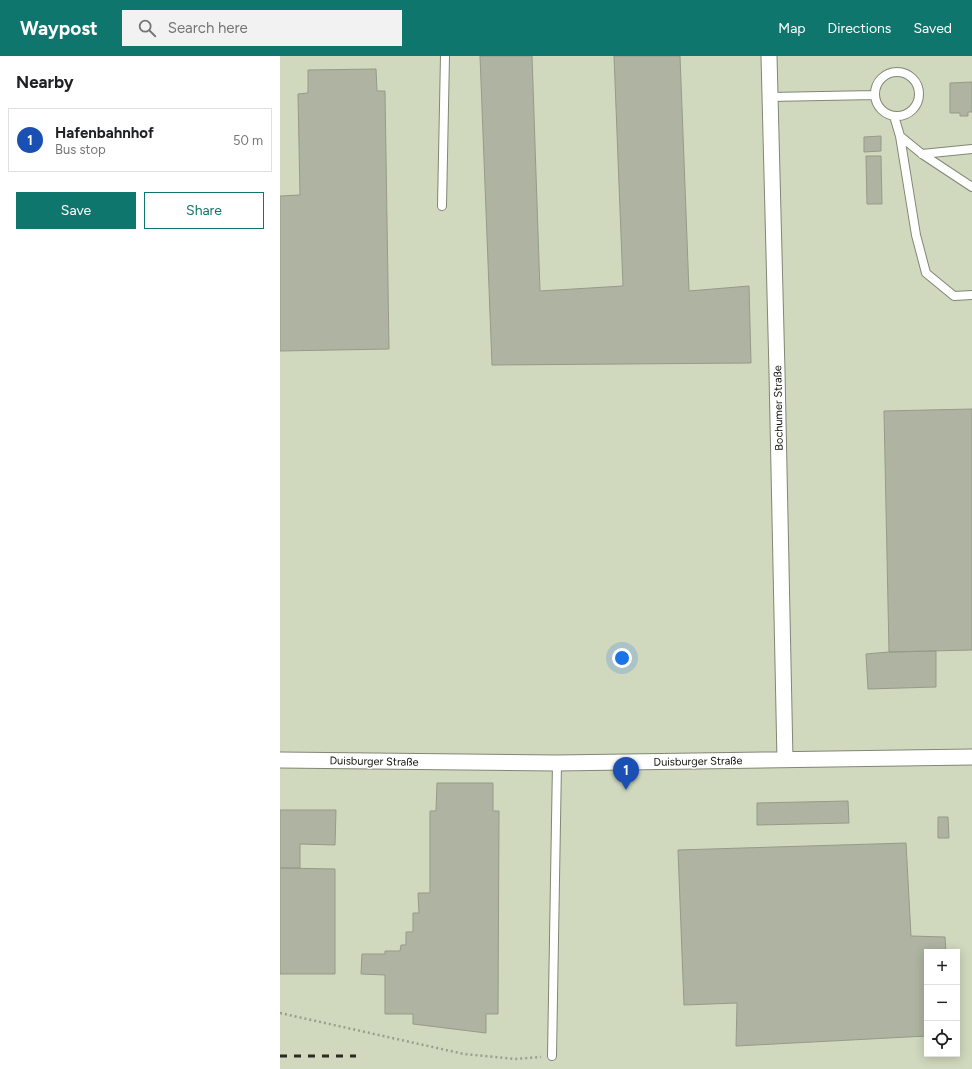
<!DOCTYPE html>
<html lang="en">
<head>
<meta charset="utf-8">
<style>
  :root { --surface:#fff; --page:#f2f2f2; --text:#202124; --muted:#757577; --line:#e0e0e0; --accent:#0f766e }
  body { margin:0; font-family:Figtree,sans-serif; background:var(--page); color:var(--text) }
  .controls { position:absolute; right:12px; bottom:12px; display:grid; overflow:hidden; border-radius:0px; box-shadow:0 2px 10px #0003 }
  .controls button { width:36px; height:36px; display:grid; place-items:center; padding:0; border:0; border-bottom:1px solid var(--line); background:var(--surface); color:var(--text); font:20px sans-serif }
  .you { position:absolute; left:342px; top:602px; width:14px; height:14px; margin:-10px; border:3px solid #fff; border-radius:50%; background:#1a73e8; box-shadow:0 0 0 6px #1a73e833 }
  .badge { display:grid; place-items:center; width:26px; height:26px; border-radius:50%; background:var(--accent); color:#fff; font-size:13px; font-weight:700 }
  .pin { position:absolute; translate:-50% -33px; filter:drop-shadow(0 1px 2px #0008) }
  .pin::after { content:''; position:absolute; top:21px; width:14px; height:12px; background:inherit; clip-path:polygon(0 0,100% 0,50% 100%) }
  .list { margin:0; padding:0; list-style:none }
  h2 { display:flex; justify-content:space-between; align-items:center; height:52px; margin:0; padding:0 16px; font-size:17px }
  h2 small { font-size:13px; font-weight:400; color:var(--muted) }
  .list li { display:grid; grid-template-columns:26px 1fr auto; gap:12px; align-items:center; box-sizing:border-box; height:64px; margin:0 8px 8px; padding:0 8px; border:1px solid var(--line); border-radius:0px }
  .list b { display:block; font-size:15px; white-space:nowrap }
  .list p { margin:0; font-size:13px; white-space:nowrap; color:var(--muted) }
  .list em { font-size:13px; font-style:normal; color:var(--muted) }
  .actions { display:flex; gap:8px; padding:12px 16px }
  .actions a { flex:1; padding:9px 0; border:1px solid var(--accent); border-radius:0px; text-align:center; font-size:14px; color:var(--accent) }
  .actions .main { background:var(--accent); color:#fff }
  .icon { flex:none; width:22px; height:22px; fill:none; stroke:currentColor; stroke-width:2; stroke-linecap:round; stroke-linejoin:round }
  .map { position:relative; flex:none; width:692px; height:1013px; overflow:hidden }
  header { display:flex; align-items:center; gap:24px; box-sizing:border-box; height:56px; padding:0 20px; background:var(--accent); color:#fff }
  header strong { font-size:19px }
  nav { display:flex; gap:22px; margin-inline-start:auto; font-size:14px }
  .search { width:280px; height:36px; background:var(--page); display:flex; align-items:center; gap:10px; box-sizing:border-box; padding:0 14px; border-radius:0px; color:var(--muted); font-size:15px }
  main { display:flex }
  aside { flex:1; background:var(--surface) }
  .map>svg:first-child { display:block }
  .built { fill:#d0d8be; fill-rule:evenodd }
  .building { fill:#aeb4a1; stroke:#959b88 }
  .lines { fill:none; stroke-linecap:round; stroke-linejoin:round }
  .lane-casing { stroke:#818775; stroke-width:10 }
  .street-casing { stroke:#818775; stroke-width:17 }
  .path { stroke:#999e8f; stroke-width:2.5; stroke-dasharray:2 3; stroke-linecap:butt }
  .lane { stroke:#fff; stroke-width:8 }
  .street { stroke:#fff; stroke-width:15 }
  .rail { stroke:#2a2c24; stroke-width:3; stroke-dasharray:7 7; stroke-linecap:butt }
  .labels { text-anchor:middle; stroke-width:3; stroke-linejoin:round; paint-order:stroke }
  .street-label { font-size:11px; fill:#11130c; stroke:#fff }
</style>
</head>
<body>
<header>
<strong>Waypost</strong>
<div class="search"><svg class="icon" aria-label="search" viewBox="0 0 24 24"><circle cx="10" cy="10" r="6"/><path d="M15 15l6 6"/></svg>Search here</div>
<nav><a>Map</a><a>Directions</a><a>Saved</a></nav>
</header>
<main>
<aside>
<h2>Nearby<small></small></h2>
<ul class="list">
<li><span class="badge" style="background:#1a4fb4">1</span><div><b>Hafenbahnhof</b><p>Bus stop</p></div><em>50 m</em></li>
</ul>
<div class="actions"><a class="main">Save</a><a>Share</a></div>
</aside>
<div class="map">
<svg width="692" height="1013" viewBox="0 0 692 1013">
  <rect width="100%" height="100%" fill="#dde3d0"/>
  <!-- built -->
  <path class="built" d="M0,0H692V1013H0ZM647,896H677V998H647Z"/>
  <!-- building -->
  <path class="building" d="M200,0H252L260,235L343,230L334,0H400L409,235L469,230L471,307L212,309Z
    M96,13L97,35H105L109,293L0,295V140L20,139L18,38L28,37V14Z
    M692,26V56H688V60H680V57H670V27Z
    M601,80V95L584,96V81Z
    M586,100H601L602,148H587Z
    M692,353V594L609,596L604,355Z
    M656,595V631L588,633L586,598L609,596Z
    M157,727H213V755H219L218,958H206V977L133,968V958H105V919L81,918L82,898H105V895H120L121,889H126V876H133V857H139L138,837H150V755H156Z
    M568,745L569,767L477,769V747Z
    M0,754H56L55,789L20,788V812H0Z
    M658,761H668L669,782H658Z
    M626,787L631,880L665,881L666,896H647V980L456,990L457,947L404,949L398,794Z
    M0,812L55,813V918H0Z"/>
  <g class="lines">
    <!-- lane casing -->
    <g class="lane-casing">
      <path id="lane" d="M595 38a22 22 0 1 1 44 0a22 22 0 1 1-44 0Z
        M490,41L595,39
        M614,60L620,80L636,179L646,217L674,240L692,239
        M620,80L642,98L692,131
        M642,98L692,93
        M162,150L165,0
        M272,1000L277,707"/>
    </g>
    <!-- street casing -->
    <g class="street-casing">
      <path id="street" d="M489,0L497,316L505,704
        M0,704L277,707L692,701"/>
    </g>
    <!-- path -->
    <path class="path" d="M0,957L184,998L235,1003L261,1001"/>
    <!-- lane -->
    <use href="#lane" class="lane"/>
    <!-- street -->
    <use href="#street" class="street"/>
    <!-- rail -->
    <path class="rail" d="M0,1000H76"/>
  </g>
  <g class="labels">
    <!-- street labels -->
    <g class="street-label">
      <text transform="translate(498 352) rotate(-91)" y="4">Bochumer Straße</text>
      <text transform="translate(94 705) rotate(1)" y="4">Duisburger Straße</text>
      <text transform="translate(418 705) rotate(-1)" y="4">Duisburger Straße</text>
    </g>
  </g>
</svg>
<div class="controls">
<button>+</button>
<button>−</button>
<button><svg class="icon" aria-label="locate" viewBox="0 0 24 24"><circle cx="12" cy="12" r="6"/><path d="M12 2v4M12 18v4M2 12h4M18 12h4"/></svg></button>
</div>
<div class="you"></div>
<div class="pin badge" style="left:346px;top:734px;background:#1a4fb4">1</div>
</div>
</main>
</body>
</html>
